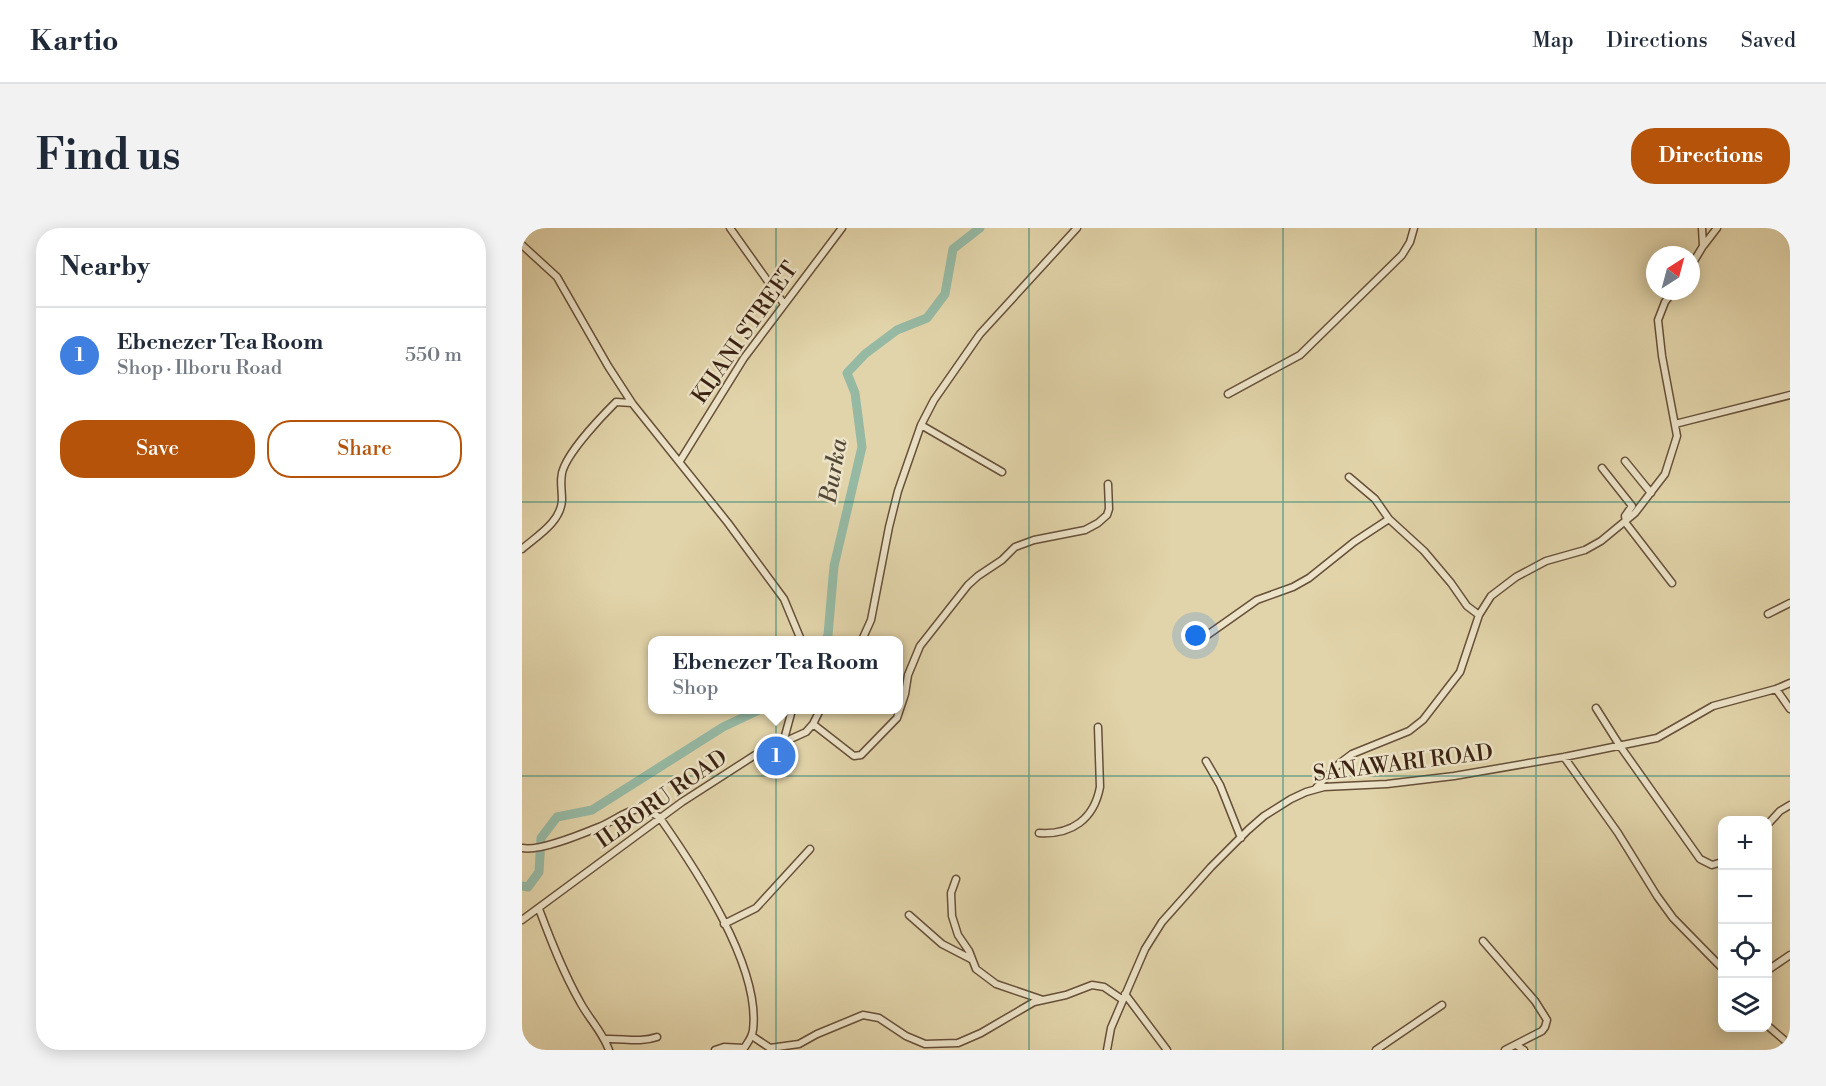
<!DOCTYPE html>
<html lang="en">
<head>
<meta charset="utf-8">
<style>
  :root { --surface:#fff; --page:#f2f2f3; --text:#1f2937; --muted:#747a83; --line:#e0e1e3; --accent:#b45309 }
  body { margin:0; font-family:"Libre Bodoni",serif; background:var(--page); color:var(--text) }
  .controls { position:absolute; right:18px; bottom:18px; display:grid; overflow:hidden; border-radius:12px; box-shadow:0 3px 15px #0003 }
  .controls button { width:54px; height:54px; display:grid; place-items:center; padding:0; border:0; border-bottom:2px solid var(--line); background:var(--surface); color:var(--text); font:30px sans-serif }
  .compass { position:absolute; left:1124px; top:18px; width:54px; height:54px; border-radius:50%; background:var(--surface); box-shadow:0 3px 15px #0003; rotate:36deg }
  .you { position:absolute; left:674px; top:408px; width:21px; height:21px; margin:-15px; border:4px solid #fff; border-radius:50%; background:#1a73e8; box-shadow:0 0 0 9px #1a73e833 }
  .badge { display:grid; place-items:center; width:39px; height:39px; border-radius:50%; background:var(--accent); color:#fff; font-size:20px; font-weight:700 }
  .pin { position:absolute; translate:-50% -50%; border:3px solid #fff; box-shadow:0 2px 6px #0006 }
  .popup { position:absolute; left:126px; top:408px; width:255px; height:78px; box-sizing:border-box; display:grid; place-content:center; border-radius:12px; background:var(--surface); filter:drop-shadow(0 2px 4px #0005); font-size:20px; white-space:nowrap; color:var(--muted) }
  .popup b { font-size:22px; color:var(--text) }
  .popup::after { content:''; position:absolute; left:50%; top:100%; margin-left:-12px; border:12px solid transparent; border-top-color:var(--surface) }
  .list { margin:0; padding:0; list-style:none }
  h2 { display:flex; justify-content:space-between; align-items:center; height:78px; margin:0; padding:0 24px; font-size:26px }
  h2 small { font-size:20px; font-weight:400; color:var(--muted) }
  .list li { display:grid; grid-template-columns:39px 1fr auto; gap:18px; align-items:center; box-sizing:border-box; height:96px; padding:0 24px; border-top:2px solid var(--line) }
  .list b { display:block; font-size:22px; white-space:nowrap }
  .list p { margin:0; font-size:20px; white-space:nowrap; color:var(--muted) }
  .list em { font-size:20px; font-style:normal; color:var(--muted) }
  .actions { display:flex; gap:12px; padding:18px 24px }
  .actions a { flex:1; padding:14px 0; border:2px solid var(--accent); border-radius:24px; text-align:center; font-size:21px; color:var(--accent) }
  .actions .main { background:var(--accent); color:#fff }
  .icon { flex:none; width:33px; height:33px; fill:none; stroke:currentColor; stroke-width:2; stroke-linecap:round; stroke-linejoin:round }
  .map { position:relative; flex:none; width:1268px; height:822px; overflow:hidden; border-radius:24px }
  header { display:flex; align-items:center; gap:36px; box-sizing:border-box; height:84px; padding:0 30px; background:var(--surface); border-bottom:2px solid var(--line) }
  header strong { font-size:28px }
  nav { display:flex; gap:33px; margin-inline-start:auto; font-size:21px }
  .intro { display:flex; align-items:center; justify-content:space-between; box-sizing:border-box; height:144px; padding:0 36px }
  h1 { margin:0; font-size:42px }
  .button { padding:15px 27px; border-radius:24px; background:var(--accent); color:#fff; font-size:21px; font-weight:700 }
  main { display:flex; gap:36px; padding:0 36px }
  aside { flex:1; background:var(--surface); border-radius:24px; box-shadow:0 3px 15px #0003 }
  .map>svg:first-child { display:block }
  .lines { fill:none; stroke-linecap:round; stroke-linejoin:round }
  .river { stroke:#96b9a4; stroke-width:9 }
  .minor-casing { stroke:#664f39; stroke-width:9 }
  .minor { stroke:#ece3c8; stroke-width:6 }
  .grid { fill:none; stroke:#0f766e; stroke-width:1.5; stroke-opacity:0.55 }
  .labels { text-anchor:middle; stroke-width:5; stroke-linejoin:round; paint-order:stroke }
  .street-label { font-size:22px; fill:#3c2313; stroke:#ece3c8 }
  .water-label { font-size:24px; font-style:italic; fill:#524837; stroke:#ece3c8 }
</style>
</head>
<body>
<header>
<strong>Kartio</strong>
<nav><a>Map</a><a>Directions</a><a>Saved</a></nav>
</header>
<div class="intro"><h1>Find us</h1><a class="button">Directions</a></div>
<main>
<aside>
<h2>Nearby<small></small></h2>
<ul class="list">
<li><span class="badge" style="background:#3f7fe0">1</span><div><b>Ebenezer Tea Room</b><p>Shop · Ilboru Road</p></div><em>550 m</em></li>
</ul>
<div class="actions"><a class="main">Save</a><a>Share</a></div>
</aside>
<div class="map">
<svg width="1268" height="822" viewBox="0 0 1268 822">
  <rect width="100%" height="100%" fill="#e2d4aa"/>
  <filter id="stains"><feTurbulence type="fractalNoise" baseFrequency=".00333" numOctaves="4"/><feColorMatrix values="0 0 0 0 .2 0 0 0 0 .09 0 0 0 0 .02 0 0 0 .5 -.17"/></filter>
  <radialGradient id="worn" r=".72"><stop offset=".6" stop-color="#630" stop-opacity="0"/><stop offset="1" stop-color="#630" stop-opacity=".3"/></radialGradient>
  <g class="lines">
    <!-- river -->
    <path class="river" d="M304,412L306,407L312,338L340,219L333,165L325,145L343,126L375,102L405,90L423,66L431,21L458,0
      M0,658L6,659L17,644L19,610L35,589L70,582L201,499L237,482"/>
    <!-- minor casing -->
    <g class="minor-casing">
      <path id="minor" d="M208,0L262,76
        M0,17L35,49L86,138L110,175L206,295L262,371L279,412
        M1182,17L1195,0
        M1169,38L1181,18L1180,0
        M706,166L778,127L880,27L888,14L892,0
        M1153,196L1268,167
        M399,197L480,244
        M158,233L222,130L320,0
        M1103,233L1129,265
        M1080,240L1110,278L1103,288L1104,293
        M827,249L853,271L867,291L902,323L929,355L945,378L957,387
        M1103,294L1150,355
        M0,321C15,308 39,294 40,272C40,261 37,249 42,239C50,220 79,189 94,174L110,175
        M1246,386L1268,375
        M684,408L735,372L771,359L787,350L832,314L867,291
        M340,412L349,392L367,299L376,263L399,197L412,172L458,106L555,0
        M1254,461L1268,481
        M1074,480L1098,518L1178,631L1190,637L1200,634
        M291,496L332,528L339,527L375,490L383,466L386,447L398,418L446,357L456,348L480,332L493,319L512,312L563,302L576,295L585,287L587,281L586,256
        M261,515L270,482
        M1042,529L1096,605L1135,668L1151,690L1200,740
        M684,533L698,557L719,610
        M794,560L818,535L830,526L887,503L901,492L938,444L957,387L969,368L994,349L1024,333L1063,322L1079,313L1113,285L1143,246L1155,208L1140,128L1136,92L1143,74L1151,63
        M1246,596L1258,583L1268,577
        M517,605C550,607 572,591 578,559L576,499
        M0,620C17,624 60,606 77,599C90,594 103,583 116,581C123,579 132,586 138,590C173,640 239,738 231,802C230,810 225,815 221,822
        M434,651L429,665L430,688L436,707L447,723L454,741L474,756L521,772
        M17,681C29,713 41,744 58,774C67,791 80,803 87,822
        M387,687L420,716L449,731
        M0,692L160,574L233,527L284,504L291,496L298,482
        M202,696L234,680L288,621
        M961,713L1013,773L1025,792L1023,799L1020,803L983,822
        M1246,742L1268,727
        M603,766L645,822
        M1246,798L1268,817
        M230,808L248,820L277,816L295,806L341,787L357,790L384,808L403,816L436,815L459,805L512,774L544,767L570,757L582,759L601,772
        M83,811C101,810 118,815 135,809
        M994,817L1002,822
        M193,822L202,819L222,820
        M585,822L589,800L601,772L623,721L640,694L689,639L726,602L742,588L769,571L784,564L802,559L865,556L932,548L1042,529L1135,510L1191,478L1254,461L1268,455
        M854,822L920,777"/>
    </g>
    <!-- minor -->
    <use href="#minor" class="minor"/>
  </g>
  <!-- grid -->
  <path class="grid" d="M254,0V822M507,0V822M761,0V822M1014,0V822M0,274H1268M0,548H1268"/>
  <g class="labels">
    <!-- street labels -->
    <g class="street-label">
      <text transform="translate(222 104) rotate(-55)" y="8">KIJANI STREET</text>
      <text transform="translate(881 534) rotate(-7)" y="8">SANAWARI ROAD</text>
      <text transform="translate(139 570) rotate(-35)" y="8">ILBORU ROAD</text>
    </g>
    <!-- water labels -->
    <g class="water-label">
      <text transform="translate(311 243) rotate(-80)" y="8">Burka</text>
    </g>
  </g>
  <rect width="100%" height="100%" filter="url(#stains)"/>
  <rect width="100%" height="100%" fill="url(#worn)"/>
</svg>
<div class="controls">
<button>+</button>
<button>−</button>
<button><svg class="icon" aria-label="locate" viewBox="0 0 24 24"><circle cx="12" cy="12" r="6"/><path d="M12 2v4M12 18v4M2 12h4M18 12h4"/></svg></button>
<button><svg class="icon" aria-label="layers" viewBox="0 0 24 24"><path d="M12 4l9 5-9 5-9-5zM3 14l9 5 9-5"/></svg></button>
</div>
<svg class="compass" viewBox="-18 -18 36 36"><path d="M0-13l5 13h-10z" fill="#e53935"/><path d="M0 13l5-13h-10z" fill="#747a83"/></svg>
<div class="you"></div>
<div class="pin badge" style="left:254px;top:528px;background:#3f7fe0">1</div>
<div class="popup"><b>Ebenezer Tea Room</b>Shop</div>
</div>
</main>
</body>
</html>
